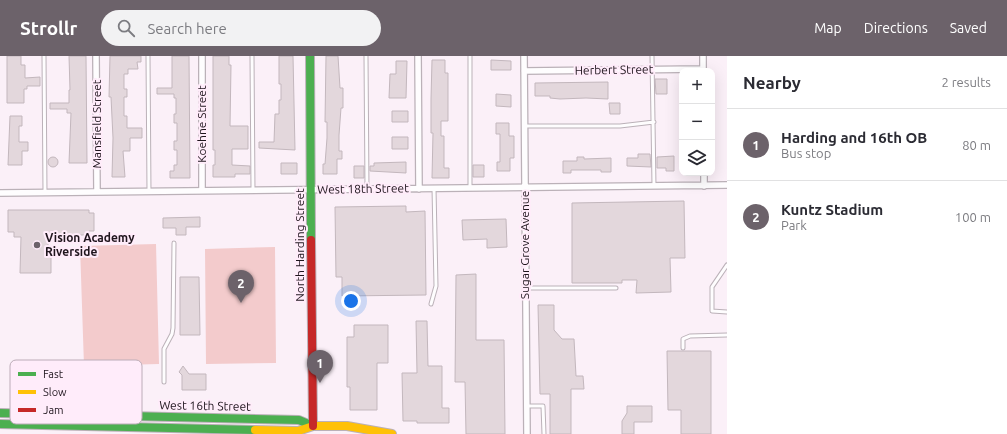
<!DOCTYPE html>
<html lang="en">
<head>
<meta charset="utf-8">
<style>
  :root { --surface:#fff; --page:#f2f2f3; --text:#2b2b33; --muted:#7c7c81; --line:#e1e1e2; --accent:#6c626a }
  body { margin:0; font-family:Ubuntu,sans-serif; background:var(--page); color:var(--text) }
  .controls { position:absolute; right:12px; top:12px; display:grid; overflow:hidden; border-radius:8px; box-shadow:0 4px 16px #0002 }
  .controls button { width:36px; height:36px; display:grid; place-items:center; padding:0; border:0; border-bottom:1px solid var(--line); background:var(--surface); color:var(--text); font:20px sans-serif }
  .you { position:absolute; left:351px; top:245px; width:14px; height:14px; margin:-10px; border:3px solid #fff; border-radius:50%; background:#1a73e8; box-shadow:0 0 0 6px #1a73e833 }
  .badge { display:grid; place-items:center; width:26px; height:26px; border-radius:50%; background:var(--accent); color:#fff; font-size:13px; font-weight:700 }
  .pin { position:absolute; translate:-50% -33px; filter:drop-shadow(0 1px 2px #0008) }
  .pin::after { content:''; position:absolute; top:21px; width:14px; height:12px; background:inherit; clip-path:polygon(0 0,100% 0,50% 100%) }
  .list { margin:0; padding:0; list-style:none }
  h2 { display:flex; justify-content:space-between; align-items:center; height:52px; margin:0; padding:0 16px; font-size:17px }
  h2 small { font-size:13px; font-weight:400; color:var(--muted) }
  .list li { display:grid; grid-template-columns:26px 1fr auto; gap:12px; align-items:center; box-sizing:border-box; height:72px; padding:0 16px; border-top:1px solid var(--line) }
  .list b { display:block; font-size:15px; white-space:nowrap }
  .list p { margin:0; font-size:13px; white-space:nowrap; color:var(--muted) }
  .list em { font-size:13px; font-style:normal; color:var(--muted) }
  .icon { flex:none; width:22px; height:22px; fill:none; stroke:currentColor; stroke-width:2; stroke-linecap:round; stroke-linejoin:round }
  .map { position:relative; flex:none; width:727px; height:378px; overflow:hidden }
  header { display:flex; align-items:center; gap:24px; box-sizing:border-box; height:56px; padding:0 20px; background:var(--accent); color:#fff }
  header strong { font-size:19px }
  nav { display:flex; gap:22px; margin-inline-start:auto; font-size:14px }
  .search { width:280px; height:36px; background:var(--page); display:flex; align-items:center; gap:10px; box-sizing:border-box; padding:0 14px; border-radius:22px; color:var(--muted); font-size:15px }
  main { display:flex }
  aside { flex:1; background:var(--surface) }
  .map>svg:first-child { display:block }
  .green { fill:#f3cbcc }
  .building { fill:#e3d7dc; stroke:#c3b7bd }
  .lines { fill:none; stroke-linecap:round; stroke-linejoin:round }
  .lane-casing { stroke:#bbb1b8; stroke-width:5 }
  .street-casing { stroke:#bbb1b8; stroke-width:8 }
  .fast-casing { stroke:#bbb1b8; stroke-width:10 }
  .slow-casing { stroke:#bbb1b8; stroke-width:10 }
  .jam-casing { stroke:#bbb1b8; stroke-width:10 }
  .lane { stroke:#fefdfe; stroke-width:3 }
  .street { stroke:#fefdfe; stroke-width:5.5 }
  .fast { stroke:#4caf50; stroke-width:8 }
  .slow { stroke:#ffc107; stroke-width:8 }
  .jam { stroke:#c62828; stroke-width:8 }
  .poi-dot { fill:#6c626a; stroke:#ffecfa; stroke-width:1.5 }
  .labels { text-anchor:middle; stroke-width:4; stroke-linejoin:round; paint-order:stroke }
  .street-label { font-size:12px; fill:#1f151d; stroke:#ffecfa }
  .poi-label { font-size:12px; font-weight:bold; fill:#1f151d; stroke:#ffecfa; text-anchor:start }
  .key { fill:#ffecfa; stroke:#bcacb8; stroke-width:1 }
  .key-label { font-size:11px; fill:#1f151d }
</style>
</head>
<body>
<header>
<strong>Strollr</strong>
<div class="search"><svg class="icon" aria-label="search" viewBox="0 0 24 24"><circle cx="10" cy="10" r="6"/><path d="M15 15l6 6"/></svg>Search here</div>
<nav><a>Map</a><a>Directions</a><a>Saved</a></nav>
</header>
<main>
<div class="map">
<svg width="727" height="378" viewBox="0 0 727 378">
  <rect width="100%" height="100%" fill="#fbf0f8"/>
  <!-- green -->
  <path class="green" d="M156,188L159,308L84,310L80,190Z
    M275,191L276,307L206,308L205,193Z"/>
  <!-- building -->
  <path class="building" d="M7,0H21V9H25V22L40,21V30H27V33H24V47H7Z
    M69,0H86L87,107H69L71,57H67V53H50V47H69V34H70Z
    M110,0H141V6H137L138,13H128V18H124V33H127V41H124V60H127V72H142V82H130V95H123L125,121H112L113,82L111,41H109Z
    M172,0H189L190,122H170V115H174V109H177V94H174V85H177V67H174V58H176V42H174V38H157V32H172Z
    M213,0H229V9H231L230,70H248V93H232V109L250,110V118H235V121H213V109H215V94H213Z
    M279,0H293L295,94L259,92V86H274L275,58H279V44H281V28H279Z
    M326,0H338L340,32H343V52H341L339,79V95H342V103H337V118H323V108H325L327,82V66H325Z
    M432,4H445V17H448V65H441V80H444V112H449V122H432L433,77H431V43Z
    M491,4L511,5V14H491Z
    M396,5H407L406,42H389L390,18H396Z
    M655,23H667V38H656Z
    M608,26V43L586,42L560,43L550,42V40H535V27Z
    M496,38L511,39V51L496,50Z
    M609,47H620V58H610Z
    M392,55H408V66H392Z
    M10,60H22V70H19V86H28V95H22V109H8Z
    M496,67H509V80H514V102H510V115H497V106H500V78H496Z
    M392,81H408V93H392Z
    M638,98H650L651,111L627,110V102H638Z
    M674,100V115H666V112H657V101Z
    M48 106a5 5 0 1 1 10 0a5 5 0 1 1-10 0Z
    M577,101H584V103L611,102V116H601V114H571V117H563V105H577Z
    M406,106V117L370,115V110H374V107Z
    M281,107H297V118H281Z
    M473,109H484V121H473Z
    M354,110H364V122H354Z
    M684,145L685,202H670L671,236L636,237L637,224H622V227H572V147Z
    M406,150V156L425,155L426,239L342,240V221H336L335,151Z
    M8,154H89V157H94V175H89L90,179H48V193H51V217H20L21,181H14V176H8Z
    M200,161V171H186V179H176V172H163V162Z
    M506,163L507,191L487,192V183L463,184L462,164Z
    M476,218V284H504L505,378H466L465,326H455L456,219Z
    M180,221H199L200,279H180Z
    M538,249H554V274L562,283H574L576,320H583L584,333H571V378H550V338H540Z
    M416,265H427L428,310H442V352H449V367H417V365H403L402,317H417Z
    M354,269H388V307H377V354H350V331H347V281H354Z
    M667,295H711V378H681V354H668Z
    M183,310L189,318H206V334H182V319L179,316Z
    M627,350H652V366H634V378H622V365L627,357Z"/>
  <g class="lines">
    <!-- lane casing -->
    <g class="lane-casing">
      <path id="lane" d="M44,0L45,136
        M148,0L149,136
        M252,0L253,134
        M366,0L367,133
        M470,0V132
        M652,0L654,130
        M525,70H620L654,66
        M727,209L712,231V255L727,256
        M526,232H616
        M431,248L436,230L434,132
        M683,292V283L690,280L727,279
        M164,326V293L172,278L173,272L174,187
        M526,350H543L544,378"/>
    </g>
    <!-- street casing -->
    <g class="street-casing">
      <path id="street" d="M96,0L97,136
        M202,0V135
        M418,0L419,133
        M524,0L527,378
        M703,0V15
        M524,15L703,13
        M704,117V130
        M0,137L727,129"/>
    </g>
    <!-- fast casing -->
    <g class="fast-casing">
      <path id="fast" d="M310,0L311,184
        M0,357L299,364L313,370
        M0,368L255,374"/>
    </g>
    <!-- slow casing -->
    <g class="slow-casing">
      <path id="slow" d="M255,374L298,375L313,370H347L392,378"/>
    </g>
    <!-- jam casing -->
    <g class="jam-casing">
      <path id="jam" d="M311,184L313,370"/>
    </g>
    <!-- lane -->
    <use href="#lane" class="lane"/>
    <!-- street -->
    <use href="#street" class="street"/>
    <!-- fast -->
    <use href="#fast" class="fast"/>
    <!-- slow -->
    <use href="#slow" class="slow"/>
    <!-- jam -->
    <use href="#jam" class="jam"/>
  </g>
  <!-- markers -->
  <circle class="poi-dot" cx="37" cy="189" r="4"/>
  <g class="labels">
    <!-- street labels -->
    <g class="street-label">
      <text transform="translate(614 14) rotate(-1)" y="4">Herbert Street</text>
      <text transform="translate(97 68) rotate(-90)" y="4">Mansfield Street</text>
      <text transform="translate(202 68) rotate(-90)" y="4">Koehne Street</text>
      <text transform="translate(363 133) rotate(-1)" y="4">West 18th Street</text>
      <text transform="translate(300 189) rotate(-90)" y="4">North Harding Street</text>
      <text transform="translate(525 189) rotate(-90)" y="4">Sugar Grove Avenue</text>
      <text transform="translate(205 350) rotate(1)" y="4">West 16th Street</text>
    </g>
    <!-- poi labels -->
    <g class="poi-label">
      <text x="45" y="186">Vision Academy<tspan x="45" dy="14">Riverside</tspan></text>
    </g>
  </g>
  <!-- legend -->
  <rect x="10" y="304" width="132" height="64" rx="6" class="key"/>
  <rect x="18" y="316" width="18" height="4" fill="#4caf50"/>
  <rect x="18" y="334" width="18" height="4" fill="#ffc107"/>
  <rect x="18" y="352" width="18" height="4" fill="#c62828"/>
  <g class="key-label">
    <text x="43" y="322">Fast</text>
    <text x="43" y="340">Slow</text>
    <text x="43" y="358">Jam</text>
  </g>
</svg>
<div class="controls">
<button>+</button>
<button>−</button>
<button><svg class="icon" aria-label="layers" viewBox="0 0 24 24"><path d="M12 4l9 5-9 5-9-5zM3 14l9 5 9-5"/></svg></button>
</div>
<div class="you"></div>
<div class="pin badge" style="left:320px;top:327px">1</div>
<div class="pin badge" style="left:241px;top:247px">2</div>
</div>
<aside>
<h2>Nearby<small>2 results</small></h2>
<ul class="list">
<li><span class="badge">1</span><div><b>Harding and 16th OB</b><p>Bus stop</p></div><em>80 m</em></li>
<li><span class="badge">2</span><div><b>Kuntz Stadium</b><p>Park</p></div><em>100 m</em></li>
</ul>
</aside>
</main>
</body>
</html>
